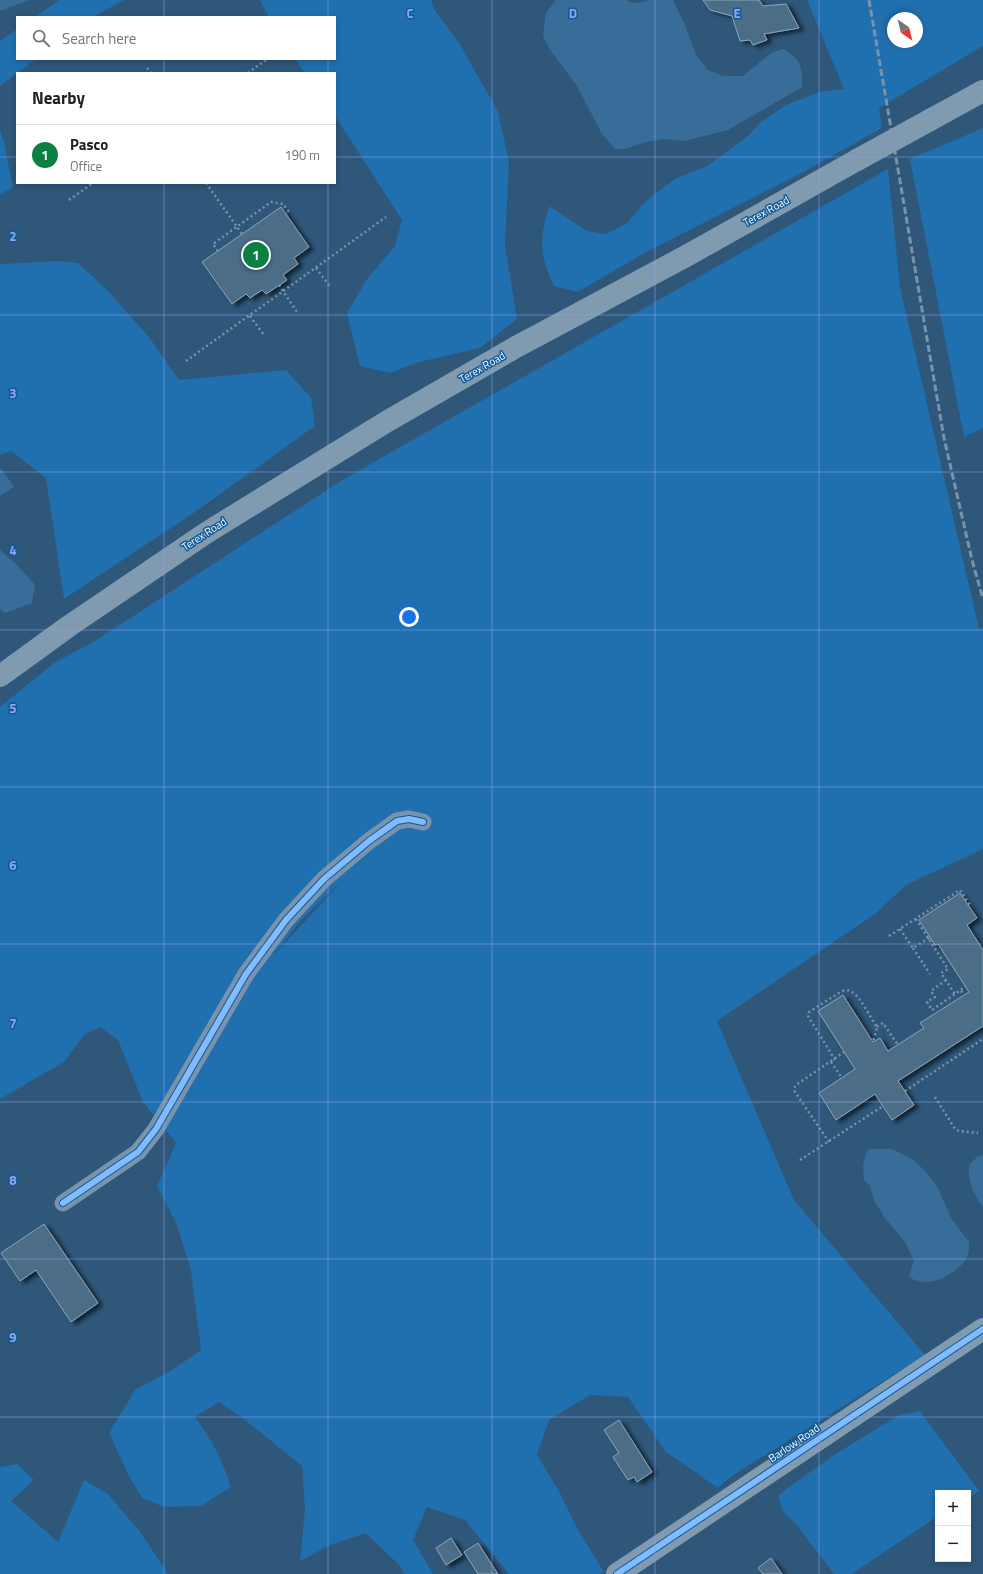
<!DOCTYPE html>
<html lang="en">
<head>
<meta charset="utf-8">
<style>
  :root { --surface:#fff; --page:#f2f2f2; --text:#202124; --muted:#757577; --line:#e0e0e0; --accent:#0b8043 }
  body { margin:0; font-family:"Titillium Web",sans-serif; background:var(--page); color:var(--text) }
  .controls { position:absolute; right:12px; bottom:12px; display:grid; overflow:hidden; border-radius:0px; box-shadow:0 2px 6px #0003 }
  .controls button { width:36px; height:36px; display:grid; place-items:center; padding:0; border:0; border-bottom:1px solid var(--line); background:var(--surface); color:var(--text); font:20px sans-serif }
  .compass { position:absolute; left:887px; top:12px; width:36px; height:36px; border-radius:50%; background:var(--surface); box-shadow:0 2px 6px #0003; rotate:145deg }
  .you { position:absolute; left:409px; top:617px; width:14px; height:14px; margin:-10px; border:3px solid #fff; border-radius:50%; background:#1a73e8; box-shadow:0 0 0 6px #1a73e833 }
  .badge { display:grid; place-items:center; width:26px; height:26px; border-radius:50%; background:var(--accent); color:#fff; font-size:13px; font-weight:700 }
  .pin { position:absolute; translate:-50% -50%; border:2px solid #fff; box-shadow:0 1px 4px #0006 }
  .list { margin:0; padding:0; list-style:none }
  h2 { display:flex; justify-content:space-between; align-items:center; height:52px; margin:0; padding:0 16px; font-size:17px }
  h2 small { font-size:13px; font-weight:400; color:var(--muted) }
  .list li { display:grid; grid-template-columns:26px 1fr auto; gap:12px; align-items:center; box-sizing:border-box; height:60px; padding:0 16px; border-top:1px solid var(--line) }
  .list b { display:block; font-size:15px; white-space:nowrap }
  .list p { margin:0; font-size:13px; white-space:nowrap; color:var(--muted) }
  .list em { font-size:13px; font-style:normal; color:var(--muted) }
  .icon { flex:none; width:22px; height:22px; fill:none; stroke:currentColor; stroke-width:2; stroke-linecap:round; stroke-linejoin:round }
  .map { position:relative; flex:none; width:983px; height:1574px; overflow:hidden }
  .search { position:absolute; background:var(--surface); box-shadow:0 2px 6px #0003; left:16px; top:16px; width:320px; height:44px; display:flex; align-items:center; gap:10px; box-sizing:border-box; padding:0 14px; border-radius:0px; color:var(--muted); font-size:15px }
  .panel { position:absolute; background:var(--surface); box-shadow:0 2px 6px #0003; left:16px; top:72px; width:320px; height:112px; border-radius:0px }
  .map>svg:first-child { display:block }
  .green { fill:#206fae; fill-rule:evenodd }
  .water { fill:#396d99 }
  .building { fill:#4c6d88; stroke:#8da5b9; filter:url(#shadow) }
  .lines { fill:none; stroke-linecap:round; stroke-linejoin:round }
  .path { stroke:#7993ac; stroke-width:2.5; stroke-dasharray:2 3; stroke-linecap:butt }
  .street { stroke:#7993ac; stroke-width:17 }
  .secondary { stroke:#809ab0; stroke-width:22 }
  .rail { stroke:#7993ab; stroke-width:3; stroke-dasharray:7 3; stroke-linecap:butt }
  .secondary-bridge { stroke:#809ab0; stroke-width:22 }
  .cycleway-casing { stroke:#0f5a99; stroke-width:8 }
  .cycleway { stroke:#80bcff; stroke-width:6 }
  .grid { fill:none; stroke:#8ea6ec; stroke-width:1; stroke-opacity:0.55 }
  .labels { text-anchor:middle; stroke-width:3; stroke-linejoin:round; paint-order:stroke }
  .street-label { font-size:11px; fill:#fff; stroke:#0f5a99 }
  .grid-label { font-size:13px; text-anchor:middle; font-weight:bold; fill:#8ea6ec; stroke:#0f5a99; stroke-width:3; stroke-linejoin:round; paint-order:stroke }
</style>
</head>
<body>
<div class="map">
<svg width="983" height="1574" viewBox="0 0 983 1574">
  <defs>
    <filter id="shadow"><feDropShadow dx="4.5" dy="2.5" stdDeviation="2" flood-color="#0009"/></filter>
  </defs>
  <rect width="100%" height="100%" fill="#2e577a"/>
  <!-- green -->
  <path class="green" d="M59,0H124L93,17H35Z
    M260,0H431L434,9L459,43L498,111L509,162L505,245L517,319L480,348L419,362L390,373L360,366L347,313L367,279L395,246L402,220L335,116V73H305L295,59H335V17H269Z
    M807,0H983V46L879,108L882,128L798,175L646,252L578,292L554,286C539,254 539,240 549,206L587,231L606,234L626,224L646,201L675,179L707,166L749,135L760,123L786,105L819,92L844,89ZM893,18H917V42H893Z
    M17,29V59H36L0,86V41Z
    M983,128V428L964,437L910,159Z
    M0,129L4,143L13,187L0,195Z
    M888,169L900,287L979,629L983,628V849L906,885L875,914L717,1021L794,1200L925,1355L733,1475L718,1488L666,1452L628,1397L590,1395L549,1420L537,1455L559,1491L577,1528L604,1572L600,1574H509L465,1520L427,1507L413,1540L433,1574H405L399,1565L366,1533L330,1545L300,1561L305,1509L302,1466C275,1445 248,1420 219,1402L195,1417C211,1438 223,1461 231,1487L201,1506L164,1507L142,1498L129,1476L109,1433L135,1390L172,1370L201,1350L191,1271L177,1225L157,1186L176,1143L143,1102L118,1040L100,1027L85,1034L64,1062L0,1099V707L54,663L95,641L339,482ZM343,880L272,957L302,919Z
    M57,261L78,263L107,290L149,337L179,380L286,370L311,398L315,426L195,512L64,599L46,478L11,451L0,455V264Z
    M920,1411L979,1491L968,1498V1493H938V1516L852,1574H834L796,1524L783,1511L778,1496L789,1487L837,1453L899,1415Z
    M17,1464L34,1480L11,1501L58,1542L84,1480L108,1494L141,1533L168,1574H0V1467Z"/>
  <!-- water -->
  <path class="water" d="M0,0H29L0,11Z
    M556,0H627L629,2L637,3L652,0H673L685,25L696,55L708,70L723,76H743L771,53L783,49C802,60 802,67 802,87L728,130L684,141L664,139L646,142L625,149H615L602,134L577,86L551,51L543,36L546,13Z
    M0,469H2L14,487L0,496Z
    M0,550L16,564L35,585L32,603L5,613L0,609Z
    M868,1149H892L914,1160L926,1172L937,1186L951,1218L969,1242C969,1246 969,1251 968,1255C965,1265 944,1280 934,1281C926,1283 918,1281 912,1279L909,1275L914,1261L905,1242L885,1218L875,1202L870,1186L864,1180L863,1164Z
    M983,1155V1207C973,1194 968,1181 969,1165L977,1157Z"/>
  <!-- building -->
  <path class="building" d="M703,0H759L763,6L786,4L799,28L764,34L767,40L753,45L750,40L740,41L732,16L710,10Z
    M281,207L309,247L294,258L298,264L283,275L287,280L266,294L262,290L250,298L246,294L232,304L202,262Z
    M960,893L977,918L967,925L983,950V1026L898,1081L914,1105L892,1120L875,1094L836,1120L819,1093L855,1069L818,1011L843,995L873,1042L880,1038L888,1051L924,1028L920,1023L969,992L938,944L935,945L919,920Z
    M44,1224L98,1303L71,1322L36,1270L20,1281L1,1253Z
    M619,1420L652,1472L637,1482L634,1477L628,1480L613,1457L619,1453L604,1430Z
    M451,1538L462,1555L446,1565L436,1548Z
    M478,1543L498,1574H478L464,1552Z
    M771,1558L782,1574H763L758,1568Z"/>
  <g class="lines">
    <!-- path -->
    <path class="path" d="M147,68L151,73
      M248,73L267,59
      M206,183L242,234
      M69,200L93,183
      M218,251L213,244L271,202L283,204L289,212L286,214
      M316,268L331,288
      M279,285L297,312
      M250,316L264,335
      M186,361L386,217
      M916,919L948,969L941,973L955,994L966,986
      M900,929L913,948L929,938V936
      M889,936L960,890L970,905H968
      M913,948L930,974
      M946,980L931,991L935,997L927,1002L932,1010L955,994
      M961,991L964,995
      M877,1027L883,1023L898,1045
      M835,1060L808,1016L809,1012L842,991C846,990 849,990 852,992C861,997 870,1018 877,1027L873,1042
      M831,1062L842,1078
      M905,1091L983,1039
      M935,1097L955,1129L959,1131L978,1133
      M829,1142L795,1092L794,1088L796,1085L844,1052
      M800,1160L883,1106"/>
    <!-- street -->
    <path class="street" d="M63,1203L138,1152L156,1129L246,974L286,920L324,879L369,841L397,821L409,819L423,822"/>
    <!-- secondary -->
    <path class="secondary" d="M930,120L983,91
      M0,676L69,626L206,533L386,422L516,347L688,255L857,160
      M617,1574L983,1329"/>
    <!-- rail -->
    <path class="rail" d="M869,0L944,438L972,560L983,599"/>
    <!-- secondary-bridge -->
    <path class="secondary-bridge" d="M857,160L930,120"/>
    <!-- cycleway casing -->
    <g class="cycleway-casing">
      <path id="cycleway" d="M63,1203L138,1152L156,1129L246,974L286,920L324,879L369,841L397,821L409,819L423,822
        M617,1574L983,1329"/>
    </g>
    <!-- cycleway -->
    <use href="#cycleway" class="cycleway"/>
  </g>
  <!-- grid -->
  <path class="grid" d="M164,0V17M328,0V17M492,0V1574M655,0V1574M819,0V1574M164,59V73M328,59V73M0,157H17M335,157H983M164,183V1574M328,183V1574M0,315H983M0,472H983M0,630H983M0,787H983M0,944H983M0,1102H983M0,1259H983M0,1417H983"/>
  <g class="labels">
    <!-- street labels -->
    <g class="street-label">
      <text transform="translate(766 211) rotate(-29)" y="4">Terex Road</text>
      <text transform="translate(482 367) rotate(-30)" y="4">Terex Road</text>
      <text transform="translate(204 534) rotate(-33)" y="4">Terex Road</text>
      <text transform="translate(794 1443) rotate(-34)" y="4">Barlow Road</text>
    </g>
  </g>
  <g class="grid-label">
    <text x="410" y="18">C</text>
    <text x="573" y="18">D</text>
    <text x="737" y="18">E</text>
    <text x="13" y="241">2</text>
    <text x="13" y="398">3</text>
    <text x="13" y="555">4</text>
    <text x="13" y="713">5</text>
    <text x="13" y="870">6</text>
    <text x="13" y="1028">7</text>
    <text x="13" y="1185">8</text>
    <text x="13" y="1342">9</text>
  </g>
</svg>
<div class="controls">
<button>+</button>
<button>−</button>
</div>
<svg class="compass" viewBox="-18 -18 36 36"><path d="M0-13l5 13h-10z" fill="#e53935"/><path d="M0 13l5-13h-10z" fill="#757577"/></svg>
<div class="you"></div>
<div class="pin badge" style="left:256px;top:255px">1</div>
<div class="search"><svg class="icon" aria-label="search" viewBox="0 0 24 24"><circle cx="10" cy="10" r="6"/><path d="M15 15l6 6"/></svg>Search here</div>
<section class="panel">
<h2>Nearby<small></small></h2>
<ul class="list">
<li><span class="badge">1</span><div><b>Pasco</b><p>Office</p></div><em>190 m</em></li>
</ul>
</section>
</div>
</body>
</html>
